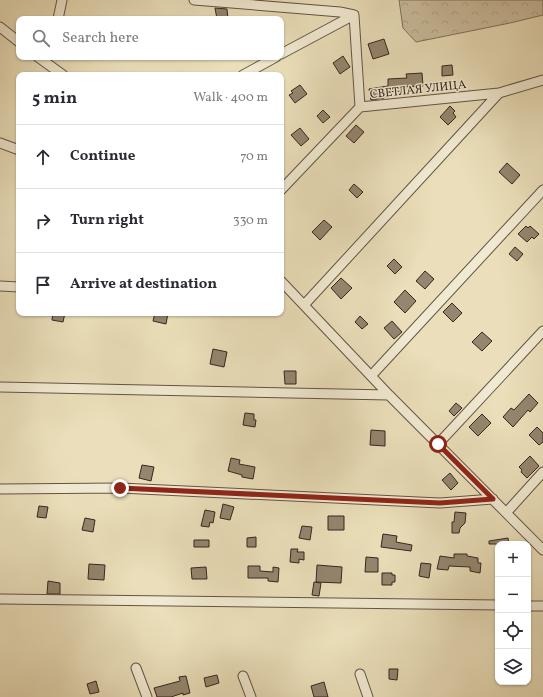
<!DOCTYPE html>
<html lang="en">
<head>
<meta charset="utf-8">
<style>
  :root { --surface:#fff; --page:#f2f2f3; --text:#2b2b33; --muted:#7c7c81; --line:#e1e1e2 }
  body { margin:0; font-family:Vollkorn,serif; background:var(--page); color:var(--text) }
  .controls { position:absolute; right:12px; bottom:12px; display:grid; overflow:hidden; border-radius:8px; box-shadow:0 1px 3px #0004 }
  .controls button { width:36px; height:36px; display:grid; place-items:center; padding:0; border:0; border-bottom:1px solid var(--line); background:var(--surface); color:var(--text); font:20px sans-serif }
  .stop { position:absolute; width:12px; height:12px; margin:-9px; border:3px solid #8f2418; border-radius:50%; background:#fff }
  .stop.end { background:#8f2418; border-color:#fff; box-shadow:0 1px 4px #0008 }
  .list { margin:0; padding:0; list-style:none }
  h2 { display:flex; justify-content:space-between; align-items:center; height:52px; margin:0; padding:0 16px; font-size:17px }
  h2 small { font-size:13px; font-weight:400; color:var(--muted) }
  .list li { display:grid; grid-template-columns:26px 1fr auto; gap:12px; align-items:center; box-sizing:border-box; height:64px; padding:0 16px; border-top:1px solid var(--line) }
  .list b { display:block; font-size:15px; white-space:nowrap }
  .list em { font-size:13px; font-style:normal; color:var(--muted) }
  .icon { flex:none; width:22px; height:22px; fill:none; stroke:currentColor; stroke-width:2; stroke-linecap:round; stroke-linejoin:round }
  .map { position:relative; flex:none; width:543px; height:697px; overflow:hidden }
  .search { position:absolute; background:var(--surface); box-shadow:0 1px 3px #0004; left:16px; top:16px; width:268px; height:44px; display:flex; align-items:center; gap:10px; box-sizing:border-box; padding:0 14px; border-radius:8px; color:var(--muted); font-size:15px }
  .panel { position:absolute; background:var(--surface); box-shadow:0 1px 3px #0004; left:16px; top:72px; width:268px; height:244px; border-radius:8px }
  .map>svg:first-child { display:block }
  .forest { fill:url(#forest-crowns); stroke:#82725e }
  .building { fill:#94866f; stroke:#37251e }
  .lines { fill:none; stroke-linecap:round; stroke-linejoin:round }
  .minor-casing { stroke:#645445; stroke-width:11 }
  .minor { stroke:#f1ead2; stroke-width:9 }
  .route { stroke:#8f2418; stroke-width:5 }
  .labels { text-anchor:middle; stroke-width:3; stroke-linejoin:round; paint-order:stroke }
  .street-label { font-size:12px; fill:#37251e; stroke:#f1ead2 }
</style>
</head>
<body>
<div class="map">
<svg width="543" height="697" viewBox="0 0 543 697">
  <defs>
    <pattern id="forest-crowns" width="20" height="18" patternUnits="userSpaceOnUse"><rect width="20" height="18" fill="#ccbf9f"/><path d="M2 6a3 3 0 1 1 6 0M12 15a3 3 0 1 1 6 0" fill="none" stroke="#b0a488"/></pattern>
  </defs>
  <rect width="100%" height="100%" fill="#eadfba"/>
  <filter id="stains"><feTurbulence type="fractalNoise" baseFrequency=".005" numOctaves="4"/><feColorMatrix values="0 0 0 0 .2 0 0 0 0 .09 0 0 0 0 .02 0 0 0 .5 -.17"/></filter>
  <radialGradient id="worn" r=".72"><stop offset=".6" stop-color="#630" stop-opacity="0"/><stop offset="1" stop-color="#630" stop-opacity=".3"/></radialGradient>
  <!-- forest -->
  <path class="forest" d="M399,0H543V15L510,23L416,42L403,28Z"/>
  <!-- building -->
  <path class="building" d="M215,8L227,9L228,19H217Z
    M384,39L389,54L373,59L368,44Z
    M343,56L350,67L340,74L333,63Z
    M452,65L453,75L442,76V66Z
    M422,73L423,86L402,87V91L383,92L384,98L371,100L369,89L388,86V79L407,78L406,74Z
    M300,85L307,94L295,103L289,95L293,93L291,91Z
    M450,106L455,111L453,113L456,117L448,125L440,117Z
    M323,110L330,117L323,123L317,116Z
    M356,125L364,132L354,143L346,136Z
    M300,128L309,139L301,146L291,135Z
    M507,163L520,175L512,184L499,172Z
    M354,184L363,192L357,198L349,190Z
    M324,220L332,227L320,240L312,232Z
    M526,226L528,228L530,226L539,234L534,239L532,237L527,242L518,234Z
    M515,247L523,254L517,261L509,254Z
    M394,259L402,267L395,274L387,266Z
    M425,271L434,279L425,289L416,281Z
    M341,278L352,288L341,299L331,288Z
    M405,290L416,301L405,313L394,302Z
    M452,303L462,313L453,322L443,312Z
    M53,313H65L63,322L52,320Z
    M155,313H168L166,324L153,321Z
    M360,316L368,324L362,329L355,322Z
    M392,321L402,332L394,339L384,328Z
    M482,332L492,341L482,351L472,342Z
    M213,349L227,352L224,367L210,364Z
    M284,371H296V384H285Z
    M529,394L538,403L530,412L528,410L513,427L503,417L511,408L514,410Z
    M456,403L462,408L454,416L449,411Z
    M245,413L254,414V420H256L255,427L243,425Z
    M482,414L491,423L478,436L469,427Z
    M537,427L543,433V442L539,445L529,435Z
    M371,430L385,431V446L370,445Z
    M530,456L539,466L527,478L521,472L522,470L519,467Z
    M231,458L240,460L239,464L255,467L253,479L242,477V475L228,471Z
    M142,465L154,467L151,481L139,478Z
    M450,473L458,483L451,490L442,480Z
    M223,504L234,507L230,520L220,518Z
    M39,506L48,507L46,518L37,517Z
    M205,510L215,512L213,523L210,522L209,527L201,526Z
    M455,512L466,513L465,523L460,528L459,533H452V522H454Z
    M328,516H344V530H328Z
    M85,518L95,520L93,532L82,530Z
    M302,526L312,527L310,540L299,538Z
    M383,534L397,536L396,542L412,545L411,551L381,547Z
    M256,537V547H247V538Z
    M508,538L509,544H489V541Z
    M194,540H209V547H194Z
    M291,549H298L297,552H304V560L299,559V563L290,562Z
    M454,554H467V556L478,558V563H481L480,573L470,571V567L449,566L448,570L437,569L440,556L454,558Z
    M366,557L378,558V572H365Z
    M421,563L431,564L429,578L419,576Z
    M89,564L105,565L104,580L88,579Z
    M317,565L342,567L341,583L316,582Z
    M248,566H260V571L273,572V567L279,568L278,582L268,581V578H248Z
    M206,567L207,579H192L191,568Z
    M382,573H392V575H395V582H392V585H382Z
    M48,581L60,583V594H47Z
    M314,582L321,583L319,596L312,595Z
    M389,669H398L397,680L389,679Z
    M217,675L219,683L206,687L204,678Z
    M186,676L190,693L183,695V693L171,697H157L154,688L180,681L179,677Z
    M96,681L99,692L90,694L87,684Z
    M324,682L328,697H314L311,686Z"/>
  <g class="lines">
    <!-- minor casing -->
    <g class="minor-casing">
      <path id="minor" d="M194,0L340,12L354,15L360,107
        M58,19L62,0
        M0,27L19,42
        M281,54L354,15
        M38,57L63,75
        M243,75L276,57
        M0,143L19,150
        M281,190L360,107L499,93L543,80
        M281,281L389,395L543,550
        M0,286L19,287
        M304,305L499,93
        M371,376L543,190
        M0,387L389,395
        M438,444L543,331
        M0,489L120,488L440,503L493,499
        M506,513L543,472
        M0,599L498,605
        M528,606H543
        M136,668L147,697
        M360,674L368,697
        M243,676L251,697"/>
    </g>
    <!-- minor -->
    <use href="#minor" class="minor"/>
  </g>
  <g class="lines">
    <!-- route -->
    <path class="route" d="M120,488L440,503L493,499L438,444"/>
  </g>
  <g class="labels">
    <!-- street labels -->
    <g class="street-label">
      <text transform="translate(418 89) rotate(-6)" y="4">СВЕТЛАЯ УЛИЦА</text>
    </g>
  </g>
  <rect width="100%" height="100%" filter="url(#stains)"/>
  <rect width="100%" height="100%" fill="url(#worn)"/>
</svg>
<div class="controls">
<button>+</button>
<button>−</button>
<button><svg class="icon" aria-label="locate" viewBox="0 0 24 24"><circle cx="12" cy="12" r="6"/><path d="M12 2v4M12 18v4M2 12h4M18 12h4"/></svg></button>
<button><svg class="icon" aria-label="layers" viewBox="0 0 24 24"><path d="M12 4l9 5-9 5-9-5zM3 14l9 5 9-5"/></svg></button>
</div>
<div class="stop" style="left:438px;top:444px"></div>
<div class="stop end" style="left:120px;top:488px"></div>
<div class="search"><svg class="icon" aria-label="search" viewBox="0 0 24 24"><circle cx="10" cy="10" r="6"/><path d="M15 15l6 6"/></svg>Search here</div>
<section class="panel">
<h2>5 min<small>Walk · 400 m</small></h2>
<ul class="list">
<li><svg class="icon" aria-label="ahead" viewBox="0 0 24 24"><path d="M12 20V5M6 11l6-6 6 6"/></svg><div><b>Continue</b></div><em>70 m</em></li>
<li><svg class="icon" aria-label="right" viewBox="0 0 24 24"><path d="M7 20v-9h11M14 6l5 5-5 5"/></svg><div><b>Turn right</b></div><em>330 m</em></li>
<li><svg class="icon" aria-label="arrive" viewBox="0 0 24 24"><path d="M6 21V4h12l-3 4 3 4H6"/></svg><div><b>Arrive at destination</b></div></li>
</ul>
</section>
</div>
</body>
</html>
